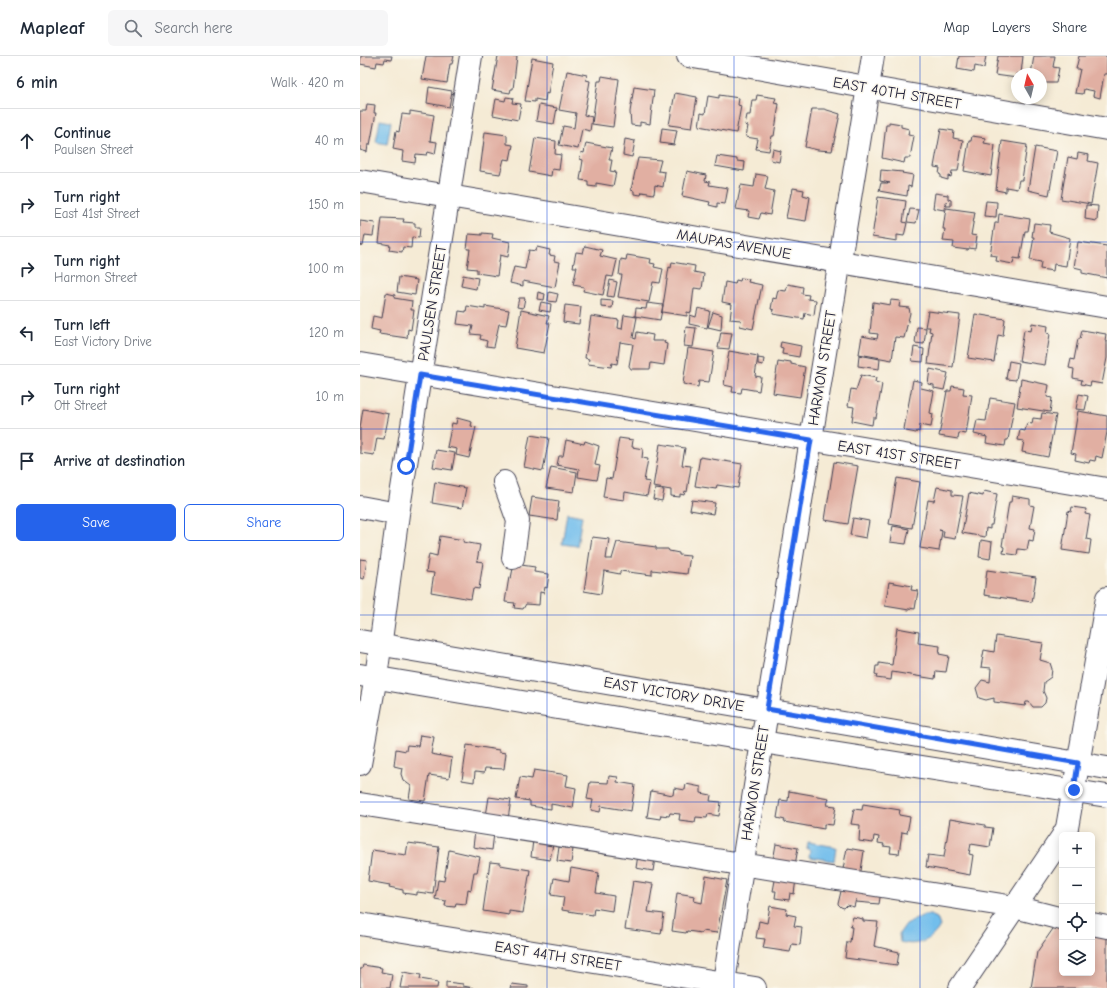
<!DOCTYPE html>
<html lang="en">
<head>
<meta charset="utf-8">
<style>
  :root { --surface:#fff; --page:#f6f6f7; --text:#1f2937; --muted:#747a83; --line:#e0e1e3; --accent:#2563eb }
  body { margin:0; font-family:"Comic Neue",sans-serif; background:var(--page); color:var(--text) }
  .controls { position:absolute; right:12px; bottom:12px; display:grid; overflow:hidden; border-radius:6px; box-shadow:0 2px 10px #0003 }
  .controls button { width:36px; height:36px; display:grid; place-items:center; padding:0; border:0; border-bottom:1px solid var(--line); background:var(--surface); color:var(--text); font:20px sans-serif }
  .compass { position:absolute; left:651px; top:12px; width:36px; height:36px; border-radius:50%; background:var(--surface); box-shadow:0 2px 10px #0003; rotate:352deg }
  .stop { position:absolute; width:12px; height:12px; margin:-9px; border:3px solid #2563eb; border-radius:50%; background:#fff }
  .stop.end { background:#2563eb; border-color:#fff; box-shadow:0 1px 4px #0008 }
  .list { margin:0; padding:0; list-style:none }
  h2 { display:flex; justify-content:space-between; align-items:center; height:52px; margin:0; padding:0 16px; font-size:17px }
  h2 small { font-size:13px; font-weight:400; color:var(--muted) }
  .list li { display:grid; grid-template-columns:26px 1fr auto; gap:12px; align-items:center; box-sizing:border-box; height:64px; padding:0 16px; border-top:1px solid var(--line) }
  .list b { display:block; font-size:15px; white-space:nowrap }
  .list p { margin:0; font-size:13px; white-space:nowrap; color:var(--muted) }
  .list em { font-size:13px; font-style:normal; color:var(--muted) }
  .actions { display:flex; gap:8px; padding:12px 16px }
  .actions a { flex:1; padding:9px 0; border:1px solid var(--accent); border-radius:6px; text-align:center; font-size:14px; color:var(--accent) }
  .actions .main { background:var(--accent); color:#fff }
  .icon { flex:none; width:22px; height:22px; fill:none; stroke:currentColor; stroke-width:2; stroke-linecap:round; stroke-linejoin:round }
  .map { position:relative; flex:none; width:747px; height:932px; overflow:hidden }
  header { display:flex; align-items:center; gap:24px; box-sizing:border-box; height:56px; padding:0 20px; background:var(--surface); border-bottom:1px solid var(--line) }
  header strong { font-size:19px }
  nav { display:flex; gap:22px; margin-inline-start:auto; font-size:14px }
  .search { width:280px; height:36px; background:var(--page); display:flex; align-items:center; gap:10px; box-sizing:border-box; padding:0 14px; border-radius:6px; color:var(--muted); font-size:15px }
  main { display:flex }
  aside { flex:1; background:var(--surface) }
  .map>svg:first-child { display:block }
  .water { fill:#72beec; stroke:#4a7094 }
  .building { fill:#e1afa2 }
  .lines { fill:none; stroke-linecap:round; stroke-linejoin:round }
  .minor-casing { stroke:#424052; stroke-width:24 }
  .major-casing { stroke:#424052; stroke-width:24 }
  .minor { stroke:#fff; stroke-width:22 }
  .major { stroke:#fff; stroke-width:22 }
  .route { stroke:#2563eb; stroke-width:5 }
  .grid { fill:none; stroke:#1d4ed8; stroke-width:1; stroke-opacity:0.55 }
  .labels { text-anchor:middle; stroke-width:3; stroke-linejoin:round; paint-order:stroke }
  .street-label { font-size:15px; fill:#22223b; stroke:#fbf7ec }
</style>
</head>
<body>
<header>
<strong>Mapleaf</strong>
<div class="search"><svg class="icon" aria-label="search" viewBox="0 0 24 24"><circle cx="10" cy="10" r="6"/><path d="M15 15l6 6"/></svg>Search here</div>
<nav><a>Map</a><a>Layers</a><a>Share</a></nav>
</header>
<main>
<aside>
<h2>6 min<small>Walk · 420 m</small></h2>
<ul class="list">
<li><svg class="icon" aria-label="ahead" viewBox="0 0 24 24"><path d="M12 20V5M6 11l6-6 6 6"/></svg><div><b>Continue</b><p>Paulsen Street</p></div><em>40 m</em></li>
<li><svg class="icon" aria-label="right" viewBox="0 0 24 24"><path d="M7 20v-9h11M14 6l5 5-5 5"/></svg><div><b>Turn right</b><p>East 41st Street</p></div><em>150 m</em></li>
<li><svg class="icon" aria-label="right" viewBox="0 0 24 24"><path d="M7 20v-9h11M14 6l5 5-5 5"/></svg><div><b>Turn right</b><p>Harmon Street</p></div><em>100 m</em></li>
<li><svg class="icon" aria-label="left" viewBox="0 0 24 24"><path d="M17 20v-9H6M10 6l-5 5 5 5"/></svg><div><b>Turn left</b><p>East Victory Drive</p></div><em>120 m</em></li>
<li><svg class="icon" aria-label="right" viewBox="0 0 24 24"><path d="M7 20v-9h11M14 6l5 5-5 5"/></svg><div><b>Turn right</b><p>Ott Street</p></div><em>10 m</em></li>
<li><svg class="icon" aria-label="arrive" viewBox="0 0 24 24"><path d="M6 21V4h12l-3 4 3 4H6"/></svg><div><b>Arrive at destination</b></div></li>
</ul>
<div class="actions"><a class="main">Save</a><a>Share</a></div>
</aside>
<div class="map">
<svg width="747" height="932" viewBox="0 0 747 932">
  <rect width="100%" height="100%" fill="#fbf7ec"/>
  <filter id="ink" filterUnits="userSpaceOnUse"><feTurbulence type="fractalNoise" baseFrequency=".025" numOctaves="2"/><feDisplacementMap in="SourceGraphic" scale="8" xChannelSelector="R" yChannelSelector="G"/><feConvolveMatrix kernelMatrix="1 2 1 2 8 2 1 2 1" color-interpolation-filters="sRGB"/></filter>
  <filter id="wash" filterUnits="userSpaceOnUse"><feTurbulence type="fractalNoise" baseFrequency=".012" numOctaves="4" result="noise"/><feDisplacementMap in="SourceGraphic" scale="16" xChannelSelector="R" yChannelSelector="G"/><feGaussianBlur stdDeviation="0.9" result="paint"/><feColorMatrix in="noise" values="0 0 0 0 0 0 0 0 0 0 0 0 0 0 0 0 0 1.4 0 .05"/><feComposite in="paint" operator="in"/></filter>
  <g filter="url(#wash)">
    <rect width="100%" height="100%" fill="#f5ebd5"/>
    <!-- water -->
    <path class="water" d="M20,64L31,66L27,88L16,86Z
      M207,457L222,460L217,490L202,488Z
      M448,786L476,791L474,805L449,801L450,794L447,793Z
      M564,859H570L577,862L580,870C572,885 556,891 540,886L539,878L546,868Z"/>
    <g id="blocks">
      <!-- building -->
      <path class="building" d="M1,0H32L31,4L25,3L24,7L17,6L16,11L0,8Z
        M66,0H94L92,8H90L87,27L62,23Z
        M138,0H157L153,33H151L150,37L132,34Z
        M599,0H626L624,12L615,10L614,16L597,13Z
        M638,0H663L661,18H657V22L635,19Z
        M674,0H695L693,11L699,12L696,27H683L681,31V18H671Z
        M719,0H747V18H744L740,42L733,40L734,35L724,33L723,38L715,37L720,13H716Z
        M172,2L193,6L188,38L186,37L185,45L175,43V46L165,45Z
        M207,15L227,19L226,24L230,25L224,59L232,61L230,75L222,73L218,93L199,89L203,70L214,72L216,57L199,54Z
        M242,20L259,23L253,71L232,68L238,25H241Z
        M69,31L92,35L89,51L67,47Z
        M274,31L294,34L290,68L280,66V70L271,69L270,56Z
        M315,37L337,41L332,72L309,69Z
        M359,39L379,42L378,49L381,50L376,77L339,70L341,57L345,58L348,40L359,42Z
        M397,39L416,42L414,47L419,48L414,80H412L409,95L396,93L398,83L386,81L388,70L385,69L387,59H390L392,44H396Z
        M146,41L153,42L152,47L161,48L158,64L133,59L136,43L145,45Z
        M7,48L15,49L14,57H16L10,89H8L7,96L0,94V55H6Z
        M179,49L197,52L194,68L176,65Z
        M452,53H464L480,58L472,95L458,94L445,91Z
        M50,55L74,59L70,85L77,86L75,98L68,96L67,99L56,98L55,107L42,105L43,95L33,93L36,75L39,76L42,58L50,59Z
        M529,66L541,68V71L549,73L548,79L554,80L550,102H545L544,107L522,102L526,69H529Z
        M302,72L317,74L314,89L300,87Z
        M581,73L594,75L593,82L603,84L598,115H592L591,121L588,120V124L581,122V119L579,118L580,112L574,111Z
        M125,76L147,79V88L153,89L150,104L144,103L140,118L120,115Z
        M612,80L626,82L624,87L635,89L631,120L604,115L609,85H611Z
        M175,82L196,85L195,98L201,99L199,114L192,113L191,120L169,116Z
        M265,83L275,85L272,101L263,99Z
        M642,85L667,89L662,124H659L657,133L646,131V136L636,134Z
        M226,87L252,92L249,104H252L250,115L256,116L253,130L236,127V131L228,130V125L220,124L223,104L220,103L221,96L224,97Z
        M675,91L697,95L689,139L668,134Z
        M413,93L421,95L419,106L411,104Z
        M718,97L729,99L728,105L738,107L731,148L701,143L708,101L717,103Z
        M357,100L377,103V105L385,106L384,115L355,110Z
        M278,102L301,104L298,115L305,116L303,131L295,129L294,138L282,136L281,139L274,138V135L271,134Z
        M521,114L543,116L542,117L553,119L551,131L548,130L547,140L519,135L521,127H530L520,125Z
        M327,115L346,119L345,125L350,126L349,129L368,132L365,148L357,147V151L349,149L350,146L322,140Z
        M396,118L408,120L405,133L414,135L410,159L401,157L399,163L388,161L389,155L376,153L381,129L394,131Z
        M433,132L444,134L443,139L450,141L446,165L426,162L431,137L432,138Z
        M575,137L588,139V143L591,144V150H586L587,146H585L584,154L573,152Z
        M518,141L546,145L543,166L547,167L544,180L537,179V185L512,181Z
        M626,145L637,146L636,161L624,160Z
        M726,149L738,150L737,165L725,163Z
        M586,152L615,156L611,179L617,180L615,193L609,192L608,194L593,192L594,186L583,185L585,173H583Z
        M550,153L559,154L556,167L547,166Z
        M639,158L670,163L668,175H665L660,203L654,202L653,208L636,205L637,200L630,199L635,167H638Z
        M22,162L44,163L43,166L55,167V171H60L59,182L52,181L51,192L43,191L42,196L29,194L30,189L19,187Z
        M0,165L15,167L13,180L5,179L3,190L0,189Z
        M674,167L690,169L689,176L710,182L706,210L694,208L693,215L680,213L681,206L670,204L674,181H672Z
        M122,177L133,178L132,182L150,186L148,201L140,199L137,220L117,217V213L107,212L110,193H107L109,178L122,179Z
        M718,186L747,190V222L722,217V213L714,211Z
        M225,190L242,194L240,200L257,204L253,221L247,220L243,239L223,235L224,231L213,229L217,211H213L216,196L223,197Z
        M177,191L190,194L189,199L195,200L194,205L200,206L195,231L163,225V230L150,227L154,211L165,213L169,194L176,195Z
        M267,199L291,203L290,207L295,208L294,211L303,213L300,227L293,226L289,246L258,241L262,219H259L261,203L266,204Z
        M312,206L335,210L334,216L344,218L342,233L334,232L331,257L327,256V260L302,256L309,211L311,212Z
        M103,219L118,222L116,233L101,230Z
        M39,221L57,224L55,239L37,236Z
        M381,222L389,223L388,226L402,229L393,273L380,270L381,264L370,263L372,248L362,246L365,226L375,228L376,224L380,225Z
        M250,224L257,226L254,241L247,240Z
        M428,228L443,231L442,238L449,239L448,243L456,244L454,259L445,257L444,263L413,258L414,254L411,253L413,242L416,243L418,234L426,235Z
        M178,236L185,238L184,244L177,243Z
        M189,236L198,238L196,246L188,245Z
        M26,237L35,239L34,242L52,245L51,254H54L51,274L48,273L47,282L19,278L20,275L11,273L13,260L22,262Z
        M159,242H165L163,252L157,251Z
        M241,244L253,245L252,252L241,251Z
        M531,244L540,245L539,251L549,252L550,257L544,282L535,281L532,304L499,298L502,280L517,283L518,278L510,277L513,246L530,249Z
        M181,246L191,248L190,256L179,254Z
        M287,247L303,249L300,264L275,260L276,252L286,253Z
        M205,249L221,251L219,268L203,266Z
        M107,250L125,253V250L149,254L146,269L139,268L134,291L126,290L127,285L120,283L121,279L111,278L113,270L97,268L99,255L106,256Z
        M338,252L350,255L347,272L329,268L330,259L336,261Z
        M161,254L189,260L187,267H190L184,297L155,292Z
        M568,255L600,259L593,311L568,308L572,276L569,275L570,271H565Z
        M353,256L362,259L361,274L348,271Z
        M615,258L645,263L643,280L638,279L634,306L608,302Z
        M264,259L277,261L273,282L276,283L277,276L293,279L292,285H305L304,287L307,288L304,309L291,307L290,313H271L269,310L273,288L260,286L257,308L252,307L251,311L228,308L229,303L225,302L231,260L259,264L258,272L262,273Z
        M672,267L688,270L687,277L690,278L685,309L659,305L664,274L671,275Z
        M326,271L336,272L333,291L324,290Z
        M557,271L566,272L564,288L555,287Z
        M722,274L746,278L745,285L747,286V302L742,328L731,326L730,330L721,328L722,324L713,322L714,313L709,312L711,303L714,304L718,283H720Z
        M361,276L372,277L369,293L358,292Z
        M421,286L441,290L439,301L422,298L423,292L420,291Z
        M554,291L564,293L563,306L552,305Z
        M328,292L354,296L349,326L339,325L338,331L323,328Z
        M369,295L398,300L395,320L401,321L399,335L382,332L381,337L372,336L373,331L364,329Z
        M499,299L520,303L519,313L498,310Z
        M398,302L404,303L403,309L398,308Z
        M424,305L431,306V308L445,311L440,341L413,337L418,306L424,307Z
        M649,305L659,307L656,324L646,323Z
        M570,313L588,317L584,334L574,332V329L568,328Z
        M501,319L516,322L515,326L522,328L516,362H513L512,369L492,365L494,351L488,350L491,333L496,334Z
        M661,323L689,329L687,341L692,342L690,356L657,351Z
        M553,324L562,326L561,332L574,335L570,357L573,358L571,371L560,369L559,376L557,375L556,377L546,375L544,373Z
        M592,330L604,332L603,338L612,339L606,378L599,377L598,383L579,380L587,335H591Z
        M719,338L728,340L725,354L716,353Z
        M630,342L655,346L648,384H646L645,390L626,387L627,381L614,378L617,364L626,365Z
        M3,353L29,358L24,383L17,382L14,399L0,397V372Z
        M718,355L747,360V376L742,402L736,400L735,405L730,404L729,407L715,404L716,398L711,397Z
        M682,357L696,359L688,401L662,396L664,385L658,384L660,374L665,375L667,367L672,368L673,362L681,363Z
        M97,362L112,366L111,370L116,371L109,402L96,399L97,393L87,391L92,367L96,368Z
        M170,379L189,382L183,415L164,411Z
        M259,382L273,384L272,391L283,393L282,402L288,403L284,425L290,426L287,440L265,436L264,444L243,441L246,422L252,423Z
        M206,384L224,388L225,385L239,390L235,409L240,410L237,424L218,421L219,413L197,409L199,400H203Z
        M300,388L325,392L322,409L331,410L327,436L325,435L324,439L320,438V441L311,440V434L293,431Z
        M76,394L95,397L92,414L73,411Z
        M340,401L382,408L378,432L357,429L356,433L335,430Z
        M474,406L498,410L488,468L465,464Z
        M191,411L217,416L214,436L186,432Z
        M537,422L560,426L552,472L529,468Z
        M75,426L106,432L102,452L72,447Z
        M577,431L592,434V439L603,440L595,483L583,481L584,475L579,474L582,475L579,495L560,492L568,444L574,445Z
        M295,433L304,434L302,445L293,443Z
        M624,435L637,438L632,469H630V473L626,472L625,481L602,477L609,437L623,440Z
        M652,440L670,443V449L674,450L670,472L675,473L673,485L669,484L667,494L658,493L657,499L643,497L644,491L642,490L649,446H651Z
        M172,441L199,445L197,464L169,460Z
        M332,444L355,447L353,458L330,454Z
        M712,451L726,453L725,458L730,459L726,483L731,484L729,498L702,494L708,455L711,456Z
        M493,462L509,465L506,482L490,479Z
        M533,470L549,473L546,488L530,486Z
        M80,480L104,484L103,486L120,489L117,505L123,506L119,533L113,532L111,543L71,536L74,517L66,516L69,498L77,500Z
        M232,481L249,483L246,503H252L257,486L296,491V493H308L309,495L319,497V499L330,500L327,518L292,514V519L260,515V518L244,515L241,538L224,535Z
        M621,484L632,486L630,503L619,501Z
        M0,503L7,504L4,523L0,522Z
        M154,508L175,511L174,516L189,518L187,532L185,531L184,537L180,536L179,549L166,548L163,553L154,552L155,547L145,546L149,521L151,522Z
        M627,514L676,521L672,546L624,539Z
        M529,526L552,530L551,534L558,535L555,553L549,552V554L525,550Z
        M537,572L559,576L558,587L580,590L579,598L589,600L586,616L576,615L575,623L532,616L531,624L516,622L517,619L515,618L516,610H519V607L532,609Z
        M636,580L683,587L680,604L690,607L692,613L691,621L684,626L683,635L686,642L685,647L681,651H673L669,646H666L665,650L634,646V642L626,644L619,642L616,632L622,624L630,626L631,612L621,611L624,594L634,596Z
        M60,679L74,681L71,698L92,702L89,722L69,719L65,745L49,743L51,730L43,724L41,718L42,712L34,710L36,693L46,695L47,689L58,690Z
        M107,689L139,694V696L146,697L144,713L125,712L124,717L115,716L114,726L102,724Z
        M174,714L208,719L206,730L216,732L213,752L191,748V753L170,750V745L156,743L160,721L172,723Z
        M249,720L258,721L257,726L275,729L271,755L241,750L240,756L231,754L233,744L227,743L230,726L248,727Z
        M326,728L341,731V737L351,739L350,745L361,746L359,760L348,758L347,762L336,761L335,766L319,764L320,758L310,757L309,760L301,759L300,763L287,761L291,735L313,739L314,732L325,734Z
        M429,735L469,742L467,749L476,750L473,769L464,768V773L424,766L425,764L417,762L420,744L428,745Z
        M129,741L151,744L148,763L126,760Z
        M503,748L540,754L539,759L550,761L547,777L542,776L539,798L530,797L531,791L523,790L524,788L518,787L519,781L514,780L513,787L499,785L500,769L491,768L494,753L502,754Z
        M590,763L625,769V771L633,772L630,791L611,788L609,798L613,799L610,819L566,811L568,799L584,801Z
        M115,775L134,777L132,794L113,791Z
        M173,784L193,788L190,804L171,801Z
        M48,787L79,791L73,838L57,836V839L43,837V834L29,831L30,829L8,825L12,794L46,799Z
        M416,788L438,792L435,809L413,805Z
        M199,791L213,793L211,807L197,805Z
        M487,792L504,795L500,821L482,818Z
        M89,794L120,801L117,816H114L111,834L108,833L106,848L96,847L95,851L85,850L86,845L75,843L78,824L84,825Z
        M278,799L295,802L293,815L276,812Z
        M130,806L140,807V809L170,814L163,857L149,855V859L123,855Z
        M211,812L239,817L236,837L254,840L252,855L234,852L233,859L202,854L204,841L191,839L194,822L209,825Z
        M416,819L436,823L434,838L430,837L429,844L415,842L416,835H413Z
        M346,820L367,824L357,877L342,875V877L327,875L326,877L312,875L317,837L335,840L334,845L342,847Z
        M273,825L293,828L288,856L304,858L301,878L265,873Z
        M482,831L521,835L519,848L496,846V843L494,851L487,849L484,852L481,851L478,848Z
        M410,850L427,853L426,858L436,860L434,870L442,871L440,889L432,888L430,896L403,892L405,883L396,882L399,865L407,867Z
        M493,861L503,863V865L518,866L514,890L539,896L537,909L485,902L487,886H490L492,871H490Z
        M695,870L702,871V917H732V876L747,878V932H671L677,896Z
        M3,909L22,912L21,916L32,918L30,932H0V913H2Z
        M43,916L61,919L60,923L78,926L77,932H40Z
        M86,926L103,928V930L114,932H86Z
        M152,928L168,930V932H151Z"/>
    </g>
  </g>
  <g filter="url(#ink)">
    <use href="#blocks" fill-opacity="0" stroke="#424052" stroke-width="1"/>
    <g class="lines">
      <!-- minor casing -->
      <g class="minor-casing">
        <path id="minor" d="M328,0L747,73
          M0,125L747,251
          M0,308L747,433
          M144,426L158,465L153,502
          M0,451L38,458
          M0,708L16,621L38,458L111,0
          M0,748L655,851L702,863
          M703,779L707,772L747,542
          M0,868L395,932
          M732,868L747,871
          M363,932L402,686
          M600,932L702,781"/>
      </g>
      <!-- major casing -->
      <g class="major-casing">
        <path id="major" d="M0,585L747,712
          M0,619L402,686L747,740
          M402,686L513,0"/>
      </g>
      <!-- minor -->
      <use href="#minor" class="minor"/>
      <!-- major -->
      <use href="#major" class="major"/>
    </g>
  </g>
  <g class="lines" filter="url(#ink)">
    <!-- route -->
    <path class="route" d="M46,410L60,319L451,384L407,653L718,707L714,734"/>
  </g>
  <!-- grid -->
  <path class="grid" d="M187,0V932M374,0V932M560,0V932M0,186H747M0,373H747M0,559H747M0,746H747"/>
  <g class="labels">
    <!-- street labels -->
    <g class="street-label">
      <text transform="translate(537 37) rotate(10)" y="5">EAST 40TH STREET</text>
      <text transform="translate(374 188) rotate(10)" y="5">MAUPAS AVENUE</text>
      <text transform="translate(72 247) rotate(-81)" y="5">PAULSEN STREET</text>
      <text transform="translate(462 312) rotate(-81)" y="5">HARMON STREET</text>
      <text transform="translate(539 399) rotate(9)" y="5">EAST 41ST STREET</text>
      <text transform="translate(314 638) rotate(10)" y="5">EAST VICTORY DRIVE</text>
      <text transform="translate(395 727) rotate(-81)" y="5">HARMON STREET</text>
      <text transform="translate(198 900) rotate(9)" y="5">EAST 44TH STREET</text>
    </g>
  </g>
</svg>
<div class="controls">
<button>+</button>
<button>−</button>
<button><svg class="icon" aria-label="locate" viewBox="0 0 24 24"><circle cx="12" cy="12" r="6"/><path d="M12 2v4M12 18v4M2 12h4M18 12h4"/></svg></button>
<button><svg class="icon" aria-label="layers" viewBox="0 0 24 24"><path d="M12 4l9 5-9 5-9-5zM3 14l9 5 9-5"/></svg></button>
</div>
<svg class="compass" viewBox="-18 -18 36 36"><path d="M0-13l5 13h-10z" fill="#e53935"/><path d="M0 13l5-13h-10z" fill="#747a83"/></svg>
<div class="stop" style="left:46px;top:410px"></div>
<div class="stop end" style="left:714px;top:734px"></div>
</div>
</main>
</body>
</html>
